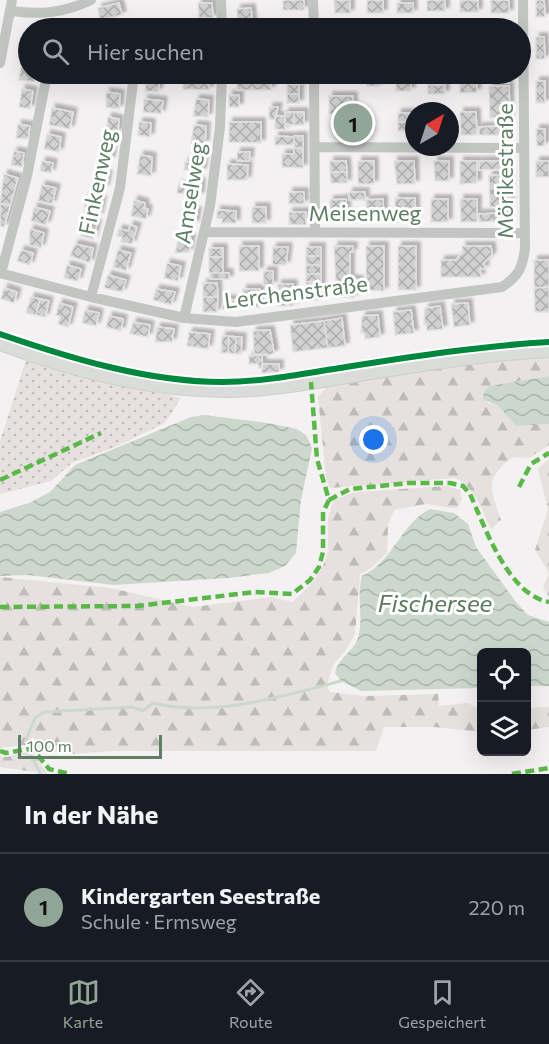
<!DOCTYPE html>
<html lang="de">
<head>
<meta charset="utf-8">
<style>
  :root { --surface:#171b24; --page:#20242c; --text:#f1f3f6; --muted:#9ea1a6; --line:#363941; --accent:#92a697 }
  body { margin:0; font-family:Commissioner,sans-serif; background:var(--page); color:var(--text) }
  .controls { position:absolute; right:18px; bottom:18px; display:grid; overflow:hidden; border-radius:9px; box-shadow:0 6px 24px #0002 }
  .controls button { width:54px; height:54px; display:grid; place-items:center; padding:0; border:0; border-bottom:2px solid var(--line); background:var(--surface); color:var(--text); font:30px sans-serif }
  .compass { position:absolute; left:405px; top:102px; width:54px; height:54px; border-radius:50%; background:var(--surface); box-shadow:0 6px 24px #0002; rotate:39deg }
  .scale { position:absolute; left:18px; bottom:15px; width:144px; box-sizing:border-box; padding-left:6px; border:3px solid #5e7e66; border-top:0; font-size:16px; line-height:21px; white-space:nowrap; color:#5e7e66; -webkit-text-stroke:4px #fff; paint-order:stroke }
  .you { position:absolute; left:374px; top:440px; width:21px; height:21px; margin:-15px; border:4px solid #fff; border-radius:50%; background:#1a73e8; box-shadow:0 0 0 9px #1a73e833 }
  .badge { display:grid; place-items:center; width:39px; height:39px; border-radius:50%; background:var(--accent); color:#111; font-size:20px; font-weight:700 }
  .pin { position:absolute; translate:-50% -50%; border:3px solid #fff; box-shadow:0 2px 6px #0006 }
  .list { margin:0; padding:0; list-style:none }
  h2 { display:flex; justify-content:space-between; align-items:center; height:78px; margin:0; padding:0 24px; font-size:26px }
  h2 small { font-size:20px; font-weight:400; color:var(--muted) }
  .list li { display:grid; grid-template-columns:39px 1fr auto; gap:18px; align-items:center; box-sizing:border-box; height:108px; padding:0 24px; border-top:2px solid var(--line) }
  .list b { display:block; font-size:22px; white-space:nowrap }
  .list p { margin:0; font-size:20px; white-space:nowrap; color:var(--muted) }
  .list em { font-size:20px; font-style:normal; color:var(--muted) }
  .icon { flex:none; width:33px; height:33px; fill:none; stroke:currentColor; stroke-width:2; stroke-linecap:round; stroke-linejoin:round }
  .map { position:relative; flex:none; width:549px; height:774px; overflow:hidden }
  .search { position:absolute; background:var(--surface); box-shadow:0 6px 24px #0002; left:18px; right:18px; top:18px; height:66px; display:flex; align-items:center; gap:15px; box-sizing:border-box; padding:0 21px; border-radius:33px; color:var(--muted); font-size:22px }
  .sheet { height:186px; background:var(--surface) }
  nav { display:flex; justify-content:space-around; align-items:center; box-sizing:border-box; height:84px; border-top:2px solid var(--line); background:var(--surface); font-size:16px; color:var(--muted) }
  nav a { display:grid; justify-items:center; gap:3px }
  nav .on { color:var(--accent) }
  .map>svg:first-child { display:block }
  .grass { fill:url(#grass-dots) }
  .forest { fill:url(#forest-firs) }
  .water { fill:url(#water-waves) }
  .lines { fill:none; stroke-linecap:round; stroke-linejoin:round }
  .stream { stroke:#cdd8cd; stroke-width:3 }
  .building { fill:url(#building-cross-hatch); stroke:#e3e1e2; stroke-width:1.5; filter:url(#shadow) }
  .major-casing { stroke:#cececd; stroke-width:16 }
  .minor { stroke:#c3c5c3; stroke-width:10 }
  .major { stroke:#dadcda; stroke-width:14 }
  .quiet { stroke:#58b947; stroke-width:4.5; stroke-dasharray:9 4.5; stroke-linecap:butt }
  .cycleway-casing { stroke:#fff; stroke-width:10 }
  .cycleway { stroke:#00873e; stroke-width:6 }
  .labels { text-anchor:middle; stroke-width:6; stroke-linejoin:round; paint-order:stroke }
  .street-label { font-size:22px; fill:#5e7e66; stroke:#fff }
  .water-label { font-size:24px; font-style:italic; fill:#587a5b; stroke:#fff }
</style>
</head>
<body>
<div class="map">
<svg width="549" height="774" viewBox="0 0 549 774">
  <defs>
    <pattern id="grass-dots" width="8" height="8" patternUnits="userSpaceOnUse" patternTransform="scale(1.5)"><rect width="8" height="8" fill="#e6e1df"/><path d="M2 2h.1M6 6h.1" fill="none" stroke="#bebcb9" stroke-width="1.8" stroke-linecap="round"/></pattern>
    <pattern id="forest-firs" width="22" height="20" patternUnits="userSpaceOnUse" patternTransform="scale(1.5)"><rect width="22" height="20" fill="#e6e1df"/><path d="M5 1l3.5 6h-7zM16 11l3.5 6h-7z" fill="#bebcb9"/></pattern>
    <pattern id="water-waves" width="16" height="10" patternUnits="userSpaceOnUse" patternTransform="scale(1.5)"><rect width="16" height="10" fill="#cdd8cd"/><path d="M0 5q4-4 8 0t8 0" fill="none" stroke="#aab4aa"/></pattern>
    <pattern id="building-cross-hatch" width="8" height="8" patternUnits="userSpaceOnUse" patternTransform="scale(1.5)"><rect width="8" height="8" fill="#d0d1d0"/><path d="M0 0l8 8M0 8l8-8" fill="none" stroke="#acafad"/></pattern>
    <filter id="shadow"><feDropShadow dx="4" dy="-4" stdDeviation="1.5" flood-color="#0004"/></filter>
  </defs>
  <rect width="100%" height="100%" fill="#f4f1f2"/>
  <!-- grass -->
  <path class="grass" d="M26,360L181,398L165,423L115,447L72,463L51,481L0,494V441Z"/>
  <!-- forest -->
  <path class="forest" d="M549,357V376L489,386L488,403L498,406L516,426L549,424V445L529,458L513,457C484,479 490,488 501,520L491,529C482,511 475,487 455,478L330,488L326,478L318,397L328,385L495,360Z
    M549,459V598L543,587L549,573L535,550L548,509L538,469Z
    M447,486L460,490L462,499L457,509L426,504L394,510L388,525L387,553L370,569L360,574L355,634L346,650L333,665L327,686L330,692L364,696L438,694L439,706L467,703L481,709V732L434,727H384L376,751H114L71,754L41,748L38,754L25,745L0,748V577L111,588L193,607L271,597L292,602C308,589 327,569 328,547C329,526 325,519 334,500L355,492Z
    M549,707V727L527,730V708Z
    M25,752L35,756L48,774L0,767V756L7,757Z"/>
  <!-- water -->
  <path class="water" d="M549,376V424L516,426L498,406L483,399L484,391L489,386Z
    M204,415L268,423L297,429L306,435L312,448L301,500L296,553L285,566L269,573L228,578L114,585L28,575L0,576V512L29,503L50,492L75,465L191,417Z
    M430,509L454,513L468,524L476,547L516,602L528,615L549,622V686H527L526,652H482L481,688L361,691L341,681L335,673C338,658 353,652 358,638C364,617 356,595 362,576C394,561 400,524 430,509Z"/>
  <g class="lines">
    <!-- stream -->
    <path class="stream" d="M25,742L35,718L44,712L132,707L143,711L153,703C213,718 283,696 341,681
      M31,756L40,773"/>
  </g>
  <!-- building -->
  <path class="building" d="M283,0H304V10H283Z
    M350,0V13H335L334,0Z
    M367,0H383V13H367Z
    M427,0H445V11H427Z
    M460,0H478V12H460Z
    M491,0H509V13H491Z
    M536,0H544L545,17H536Z
    M119,3L122,15L100,20L98,8Z
    M198,3H212L213,18H199Z
    M397,3H413V13H397Z
    M251,8L253,27L238,28L237,9Z
    M536,37H544L545,59H536Z
    M22,60H28V74H36L35,82L19,80Z
    M110,74H122L121,84L109,83Z
    M147,74H160L158,92L145,91Z
    M162,74H179L178,83L161,81Z
    M183,74H209V90L183,89Z
    M366,74H380V86H367Z
    M391,74H410L411,91H396V81H391Z
    M428,74H445V85H428Z
    M460,74H476L477,92L460,93Z
    M479,74H509V83H500V78L479,79Z
    M237,75H271V90H237Z
    M290,75H302V84H290Z
    M536,81H545V103H536Z
    M287,84L299,85V94H287Z
    M428,85H445V94H428Z
    M489,86H509L510,118H490Z
    M22,89L33,91L30,109L19,107Z
    M106,92L120,94L119,109L106,107Z
    M287,94H299V103H287Z
    M229,95H239V107H229Z
    M329,96H353V113H363V118H356L357,133H338V114H329Z
    M144,99L163,101L161,114L143,112Z
    M196,99L209,100L208,117L193,116Z
    M269,107H278L275,120L269,119Z
    M52,108L73,112L70,129L49,125Z
    M285,112H294V125H285Z
    M294,112H304V125H294Z
    M460,112H476L477,135H461Z
    M398,113H413V122H398Z
    M275,116H285V130L275,129Z
    M108,117L119,119L118,133L106,132Z
    M356,118H363L364,133H357Z
    M139,122L151,123L150,137L138,135Z
    M229,122H261V143L229,142Z
    M398,122H413V131H398Z
    M501,122H509V135H479V127L501,126Z
    M18,124L30,126L28,139L16,138Z
    M194,125L206,126L205,144L191,143Z
    M536,129H545V146H537Z
    M47,134L61,137L59,152L44,149Z
    M275,136L294,137V145H275Z
    M294,136H303V148H294Z
    M99,144L112,145L111,160L98,158Z
    M294,148H303V168L282,167V154H294Z
    M14,151L24,153L22,167L11,165Z
    M237,152H250L249,161H237Z
    M140,155L152,157L151,176L137,174Z
    M190,157L204,158L202,172L184,170L185,162L190,163Z
    M42,161L53,163L51,173L40,171Z
    M330,161H346L347,172H330Z
    M358,161H374V184H358Z
    M394,161H414L415,184H397Z
    M434,161H449V181H435Z
    M460,161H477V183L460,184Z
    M479,161H507V169L479,170Z
    M536,161H549V177H536Z
    M227,164L248,165L247,180H227Z
    M97,172L108,175L105,188L94,185Z
    M330,172H347V183H331Z
    M4,174L18,178L10,206L0,203Z
    M489,175H510V207H490Z
    M188,181L201,182L200,196L177,193L178,185L188,186Z
    M42,185L56,188L52,204L38,201Z
    M289,192H304V204H289Z
    M349,192H365V200H349Z
    M86,196L102,200L99,216L84,213Z
    M395,198H415L416,222H395Z
    M346,199L347,222H330V200Z
    M383,199L384,222H367L366,200Z
    M431,199H448V222H431Z
    M460,199H477V222H461Z
    M134,200L145,203L144,208L148,209L146,219L131,216Z
    M0,203L10,206L4,227L0,226Z
    M34,207L50,211L46,225L31,221Z
    M252,207H266V223H252Z
    M185,209L197,211L195,224L180,221Z
    M217,210L236,211V223H222V219L217,218Z
    M289,212H306V225L289,224Z
    M507,213V221L479,222V214Z
    M82,221L97,224L93,239L81,236Z
    M130,225L137,227L132,244L121,242L122,237L117,236L119,229L129,231Z
    M30,229L44,233L41,248L29,245Z
    M179,236L191,238L189,252L175,253Z
    M75,244L93,248L90,263L70,256Z
    M239,246H259V271H239Z
    M334,246H353V252H350V279L359,280V288H336Z
    M366,246H384V291L366,290Z
    M398,246H416V290H398Z
    M462,246H491L492,255L484,263L485,269H480L481,277H441V260H456L463,252Z
    M273,247H288L286,265H272Z
    M306,247H321V256H306Z
    M209,248H223V257H209Z
    M21,250L33,253L30,265L17,261Z
    M118,250L131,253L126,271L113,267Z
    M306,256H321V265H306Z
    M209,257H223V273H209Z
    M534,260H549V287L534,288Z
    M167,263L181,266L178,281L164,278Z
    M67,265L81,269L78,281L64,278Z
    M306,265H321V274H306Z
    M264,271H273V285H263Z
    M210,273H229V279H210Z
    M306,274H321V282H306Z
    M108,275L126,280L122,292L104,288Z
    M306,282H321V291H306Z
    M203,283H217L218,297H203Z
    M278,284H293V306H278Z
    M549,287V312H535L534,288Z
    M4,288L17,292L14,303L1,299Z
    M340,288H354V298L340,297Z
    M156,289L175,292L171,305L153,300Z
    M243,289H260L259,307H243Z
    M306,291H321V300H306Z
    M31,297L40,299L36,315L26,313Z
    M203,297H218L217,312H203Z
    M40,299L49,301L45,317L36,315Z
    M225,299L235,300V310L222,309Z
    M59,303L73,307L68,327L58,324L60,317L56,315Z
    M468,303L470,325L454,327L451,304Z
    M440,306L443,329L427,331L426,324L424,325L425,308Z
    M85,310L99,313L96,326L82,323Z
    M411,310L414,333L395,335L393,312Z
    M378,315L380,337L365,339L364,332L361,333L362,316Z
    M109,316L123,319L121,331L106,327Z
    M342,318L345,346L328,348L324,321Z
    M324,321L328,348L293,352L290,325Z
    M133,322L150,325L148,337L130,334Z
    M157,327L174,329L172,342H155Z
    M270,330L274,353L270,355L254,354L253,331Z
    M189,332L210,334L208,349L187,346Z
    M222,336H229L228,353H221Z
    M229,336L236,337L235,354L228,353Z
    M236,337H242L241,354H235Z
    M262,355V368H259L258,364H249V356Z
    M262,364H279V372L262,373Z"/>
  <g class="lines">
    <!-- major casing -->
    <g class="major-casing">
      <path id="major" d="M0,343C72,370 154,391 232,390C275,389 317,381 359,374C422,364 485,353 549,350"/>
    </g>
    <!-- minor -->
    <path class="minor" d="M221,0L222,28
      M313,0L314,28
      M12,11C41,15 64,13 91,0
      M0,63L12,0
      M314,74L315,232
      M317,147L523,148
      M205,232L525,233
      M0,273L91,297L184,318L236,322L502,287C519,276 522,268 525,249L523,0
      M1,273L27,176L47,74
      M91,297L120,188L134,74
      M184,318L210,206L220,127L222,74"/>
    <!-- major -->
    <use href="#major" class="major"/>
    <!-- quiet -->
    <path class="quiet" d="M0,480L101,433
      M519,487L531,464L549,453
      M329,500L350,489L409,483H450L463,486L470,494C485,527 508,595 549,602
      M0,607L137,606L255,592L292,594L310,580L319,567L323,552V512L329,500L317,459L311,382
      M0,751L6,753L28,749L36,753L49,769L70,774
      M512,774L549,768"/>
    <!-- cycleway casing -->
    <g class="cycleway-casing">
      <path id="cycleway" d="M0,334C70,358 147,382 223,382C262,382 301,374 340,368C410,357 479,346 549,342"/>
    </g>
    <!-- cycleway -->
    <use href="#cycleway" class="cycleway"/>
  </g>
  <g class="labels">
    <!-- street labels -->
    <g class="street-label">
      <text transform="translate(505 171) rotate(-90)" y="8">Mörikestraße</text>
      <text transform="translate(97 182) rotate(-78)" y="8">Finkenweg</text>
      <text transform="translate(190 193) rotate(-81)" y="8">Amselweg</text>
      <text x="365" y="221">Meisenweg</text>
      <text transform="translate(296 292) rotate(-7)" y="8">Lerchenstraße</text>
    </g>
    <!-- water labels -->
    <g class="water-label">
      <text x="435" y="612">Fischersee</text>
    </g>
  </g>
</svg>
<div class="controls">
<button><svg class="icon" aria-label="locate" viewBox="0 0 24 24"><circle cx="12" cy="12" r="6"/><path d="M12 2v4M12 18v4M2 12h4M18 12h4"/></svg></button>
<button><svg class="icon" aria-label="layers" viewBox="0 0 24 24"><path d="M12 4l9 5-9 5-9-5zM3 14l9 5 9-5"/></svg></button>
</div>
<svg class="compass" viewBox="-18 -18 36 36"><path d="M0-13l5 13h-10z" fill="#e53935"/><path d="M0 13l5-13h-10z" fill="#9ea1a6"/></svg>
<div class="scale">100 m</div>
<div class="you"></div>
<div class="pin badge" style="left:353px;top:123px">1</div>
<div class="search"><svg class="icon" aria-label="search" viewBox="0 0 24 24"><circle cx="10" cy="10" r="6"/><path d="M15 15l6 6"/></svg>Hier suchen</div>
</div>
<section class="sheet">
<h2>In der Nähe<small></small></h2>
<ul class="list">
<li><span class="badge">1</span><div><b>Kindergarten Seestraße</b><p>Schule · Ermsweg</p></div><em>220 m</em></li>
</ul>
</section>
<nav>
<a class="on"><svg class="icon" aria-label="map" viewBox="0 0 24 24"><path d="M3 6l6-2 6 2 6-2v14l-6 2-6-2-6 2zM9 4v14M15 6v14"/></svg>Karte</a>
<a><svg class="icon" aria-label="directions" viewBox="0 0 24 24"><path d="M12 3l9 9-9 9-9-9zM9 14v-3h6M13 9l2 2-2 2"/></svg>Route</a>
<a><svg class="icon" aria-label="saved" viewBox="0 0 24 24"><path d="M7 4h10v16l-5-4-5 4z"/></svg>Gespeichert</a>
</nav>
</body>
</html>
